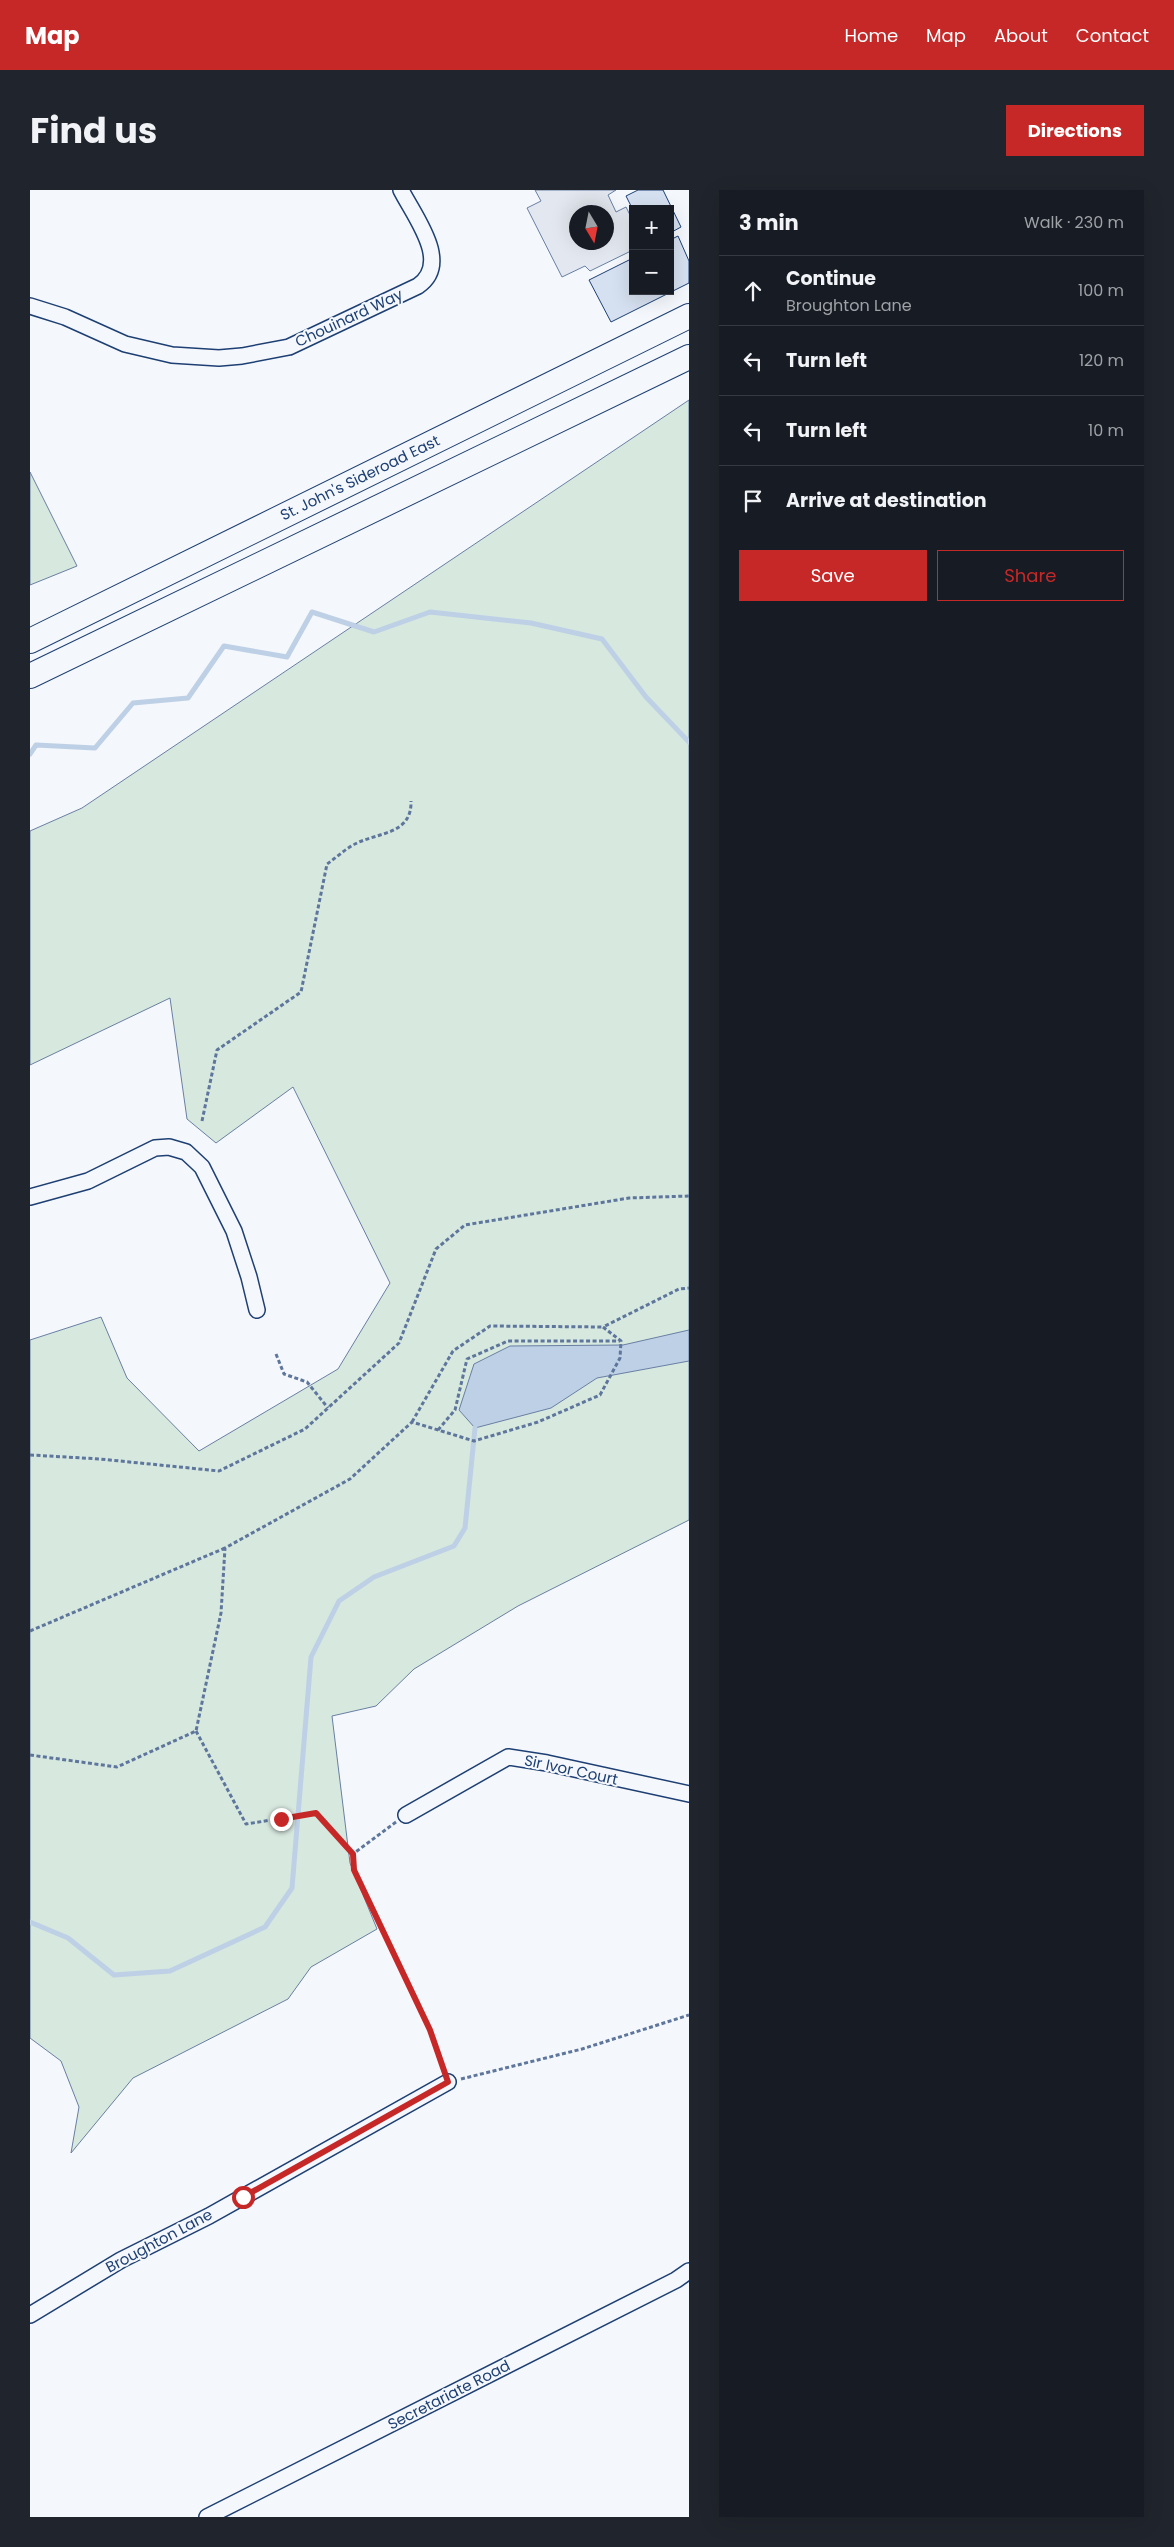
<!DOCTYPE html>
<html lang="en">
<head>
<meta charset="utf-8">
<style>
  :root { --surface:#171b24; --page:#20242c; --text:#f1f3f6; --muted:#9ea1a6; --line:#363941; --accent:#c62828 }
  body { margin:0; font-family:Poppins,sans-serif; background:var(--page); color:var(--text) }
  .controls { position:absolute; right:15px; top:15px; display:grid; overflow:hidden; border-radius:0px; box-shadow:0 5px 20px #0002 }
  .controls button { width:45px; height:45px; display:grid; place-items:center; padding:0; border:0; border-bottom:1px solid var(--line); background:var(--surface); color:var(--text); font:25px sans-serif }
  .compass { position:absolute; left:539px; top:15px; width:45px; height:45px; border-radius:50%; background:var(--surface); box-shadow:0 5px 20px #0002; rotate:170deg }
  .stop { position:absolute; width:15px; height:15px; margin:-11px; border:4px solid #c62828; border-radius:50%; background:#fff }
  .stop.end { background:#c62828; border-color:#fff; box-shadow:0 1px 5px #0008 }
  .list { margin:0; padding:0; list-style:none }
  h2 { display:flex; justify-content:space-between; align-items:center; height:65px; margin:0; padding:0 20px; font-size:21px }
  h2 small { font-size:16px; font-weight:400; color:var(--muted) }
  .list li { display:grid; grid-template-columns:32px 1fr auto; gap:15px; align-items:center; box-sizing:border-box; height:70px; padding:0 20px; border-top:1px solid var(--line) }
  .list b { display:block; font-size:19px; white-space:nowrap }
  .list p { margin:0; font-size:16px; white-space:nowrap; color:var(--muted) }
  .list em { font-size:16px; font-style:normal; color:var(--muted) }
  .actions { display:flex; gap:10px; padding:15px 20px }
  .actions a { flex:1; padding:11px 0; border:1px solid var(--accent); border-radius:0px; text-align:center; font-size:18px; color:var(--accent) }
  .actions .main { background:var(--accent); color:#fff }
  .icon { flex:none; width:28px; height:28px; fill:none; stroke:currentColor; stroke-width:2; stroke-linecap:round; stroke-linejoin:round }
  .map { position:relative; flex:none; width:659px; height:2327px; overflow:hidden; border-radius:0px }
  header { display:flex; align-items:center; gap:30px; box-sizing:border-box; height:70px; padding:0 25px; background:var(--accent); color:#fff }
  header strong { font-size:24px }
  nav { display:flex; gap:28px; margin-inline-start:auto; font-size:18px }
  .intro { display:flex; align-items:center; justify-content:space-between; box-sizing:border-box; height:120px; padding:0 30px }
  h1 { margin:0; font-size:35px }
  .button { padding:12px 22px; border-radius:0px; background:var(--accent); color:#fff; font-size:18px; font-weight:700 }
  main { display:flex; gap:30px; padding:0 30px }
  aside { flex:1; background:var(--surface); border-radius:0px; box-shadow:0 5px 20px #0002 }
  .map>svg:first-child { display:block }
  .green { fill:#d7e8df; stroke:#687fa3 }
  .parking { fill:#e3e8f0; stroke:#687fa3; fill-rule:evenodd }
  .water { fill:#bed0e5; stroke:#687fa3 }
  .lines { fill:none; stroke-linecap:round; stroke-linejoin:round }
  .stream { stroke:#bed0e5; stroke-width:5 }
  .building { fill:#d5e0f0; stroke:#1d3f73 }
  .minor-casing { stroke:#1d3f73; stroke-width:18 }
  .primary-casing { stroke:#1d3f73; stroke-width:26 }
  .path { stroke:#5e769c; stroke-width:3; stroke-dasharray:4 2.5; stroke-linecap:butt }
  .minor { stroke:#f4f7fb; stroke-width:15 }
  .primary { stroke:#f4f7fb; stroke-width:24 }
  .route { stroke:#c62828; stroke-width:6 }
  .labels { text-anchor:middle; stroke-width:4; stroke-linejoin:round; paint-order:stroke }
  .street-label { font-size:15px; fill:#1d3f73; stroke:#f4f7fb }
</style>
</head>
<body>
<header>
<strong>Map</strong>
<nav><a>Home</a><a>Map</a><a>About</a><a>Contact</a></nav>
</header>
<div class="intro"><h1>Find us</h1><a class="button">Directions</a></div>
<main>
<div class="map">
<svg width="659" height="2327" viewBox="0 0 659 2327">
  <rect width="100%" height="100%" fill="#f4f7fb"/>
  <!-- green -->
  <path class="green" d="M659,210V1330L488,1416L384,1479L346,1516L302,1526L320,1673L347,1739L281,1777L258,1809L103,1888L41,1963L49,1917L31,1871L0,1848V1150L71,1127L97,1188L169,1261L308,1179L360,1093L263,897L186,953L157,929L140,808L0,875V641L52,618Z
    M0,282L47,376L0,395Z"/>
  <!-- parking -->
  <path class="parking" d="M505,0H586L578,5L586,22L596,17L603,31V60L560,81L555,76L532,87L497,18L511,11ZM546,22H576V52H546Z"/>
  <!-- water -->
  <path class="water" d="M659,1140V1171L567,1188L521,1218L445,1238L429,1220L444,1174L480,1156L593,1155Z"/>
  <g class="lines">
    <!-- stream -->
    <path class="stream" d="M0,564L6,555L65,558L103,513L158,508L194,456L257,467L282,422L344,442L400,422L501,433L572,449L616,507L659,552
      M0,1732L38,1748L84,1785L140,1781L235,1737L262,1698L281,1467L309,1411L344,1387L424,1356L435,1338L445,1238"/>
  </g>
  <!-- building -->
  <path class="building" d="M608,0H633L651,37L640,43V19L603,20L596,6Z
    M648,46L659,71V93L581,132L559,90L603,68V101H640V50Z"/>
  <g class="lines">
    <!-- minor casing -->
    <g class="minor-casing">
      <path id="minor" d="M0,116L35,127L95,154L142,165L189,168L212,166L259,157L388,96C422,73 384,26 371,0
        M0,1007L58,991L125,958L139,957L156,962L172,977L204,1041L219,1087L227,1120
        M376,1625L478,1567L517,1573L659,1604
        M0,2125L91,2070L179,2026L418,1892
        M177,2327L646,2090L659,2081"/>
    </g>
    <!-- primary casing -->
    <g class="primary-casing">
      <path id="primary" d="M0,451L659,126
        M0,486L659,167"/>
    </g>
    <!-- path -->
    <path class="path" d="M172,931L187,860L271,802L297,674C306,668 315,659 325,654C348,642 382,645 381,611
      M246,1164L254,1184L277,1192L298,1218
      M382,1232L423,1161L460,1136L573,1137
      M408,1240L425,1220L437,1169L478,1151H590
      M0,1265L70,1269L189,1281L275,1239L369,1153L406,1059L435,1035L599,1008L659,1006
      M0,1441L195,1358
      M166,1541L216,1634L286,1623L323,1664
      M0,1565L87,1577L166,1541L191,1423L195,1358L320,1289L382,1232L444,1251L508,1232L570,1205L590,1168L591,1151L573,1137L649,1099L659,1098
      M366,1632L323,1664L324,1680L400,1840L413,1878
      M431,1889L552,1859L659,1825"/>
    <!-- minor -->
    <use href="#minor" class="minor"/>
    <!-- primary -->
    <use href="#primary" class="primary"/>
  </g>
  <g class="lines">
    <!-- route -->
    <path class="route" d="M213,2007L418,1892L400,1840L324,1680L323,1664L286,1623L251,1629"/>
  </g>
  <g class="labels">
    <!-- street labels -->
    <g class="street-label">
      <text transform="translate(319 128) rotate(-25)" y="5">Chouinard Way</text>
      <text transform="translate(330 288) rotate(-26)" y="5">St. John's Sideroad East</text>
      <text transform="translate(541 1580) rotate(12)" y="5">Sir Ivor Court</text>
      <text transform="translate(129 2051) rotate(-28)" y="5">Broughton Lane</text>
      <text transform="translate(419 2205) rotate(-27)" y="5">Secretariate Road</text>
    </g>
  </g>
</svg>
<div class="controls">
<button>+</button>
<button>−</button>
</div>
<svg class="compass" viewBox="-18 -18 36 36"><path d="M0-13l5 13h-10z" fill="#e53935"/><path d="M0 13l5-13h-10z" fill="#9ea1a6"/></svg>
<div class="stop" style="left:213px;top:2007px"></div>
<div class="stop end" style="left:251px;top:1629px"></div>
</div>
<aside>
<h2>3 min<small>Walk · 230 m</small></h2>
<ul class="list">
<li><svg class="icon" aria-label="ahead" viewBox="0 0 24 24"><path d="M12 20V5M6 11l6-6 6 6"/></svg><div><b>Continue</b><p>Broughton Lane</p></div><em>100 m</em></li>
<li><svg class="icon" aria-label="left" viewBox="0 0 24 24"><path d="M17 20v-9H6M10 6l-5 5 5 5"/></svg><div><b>Turn left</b></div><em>120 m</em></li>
<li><svg class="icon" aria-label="left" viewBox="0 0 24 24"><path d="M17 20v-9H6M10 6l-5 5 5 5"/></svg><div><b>Turn left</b></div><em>10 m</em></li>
<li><svg class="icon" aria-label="arrive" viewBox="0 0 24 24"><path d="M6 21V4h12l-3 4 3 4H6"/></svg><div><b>Arrive at destination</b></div></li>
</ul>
<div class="actions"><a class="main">Save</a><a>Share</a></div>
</aside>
</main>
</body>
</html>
